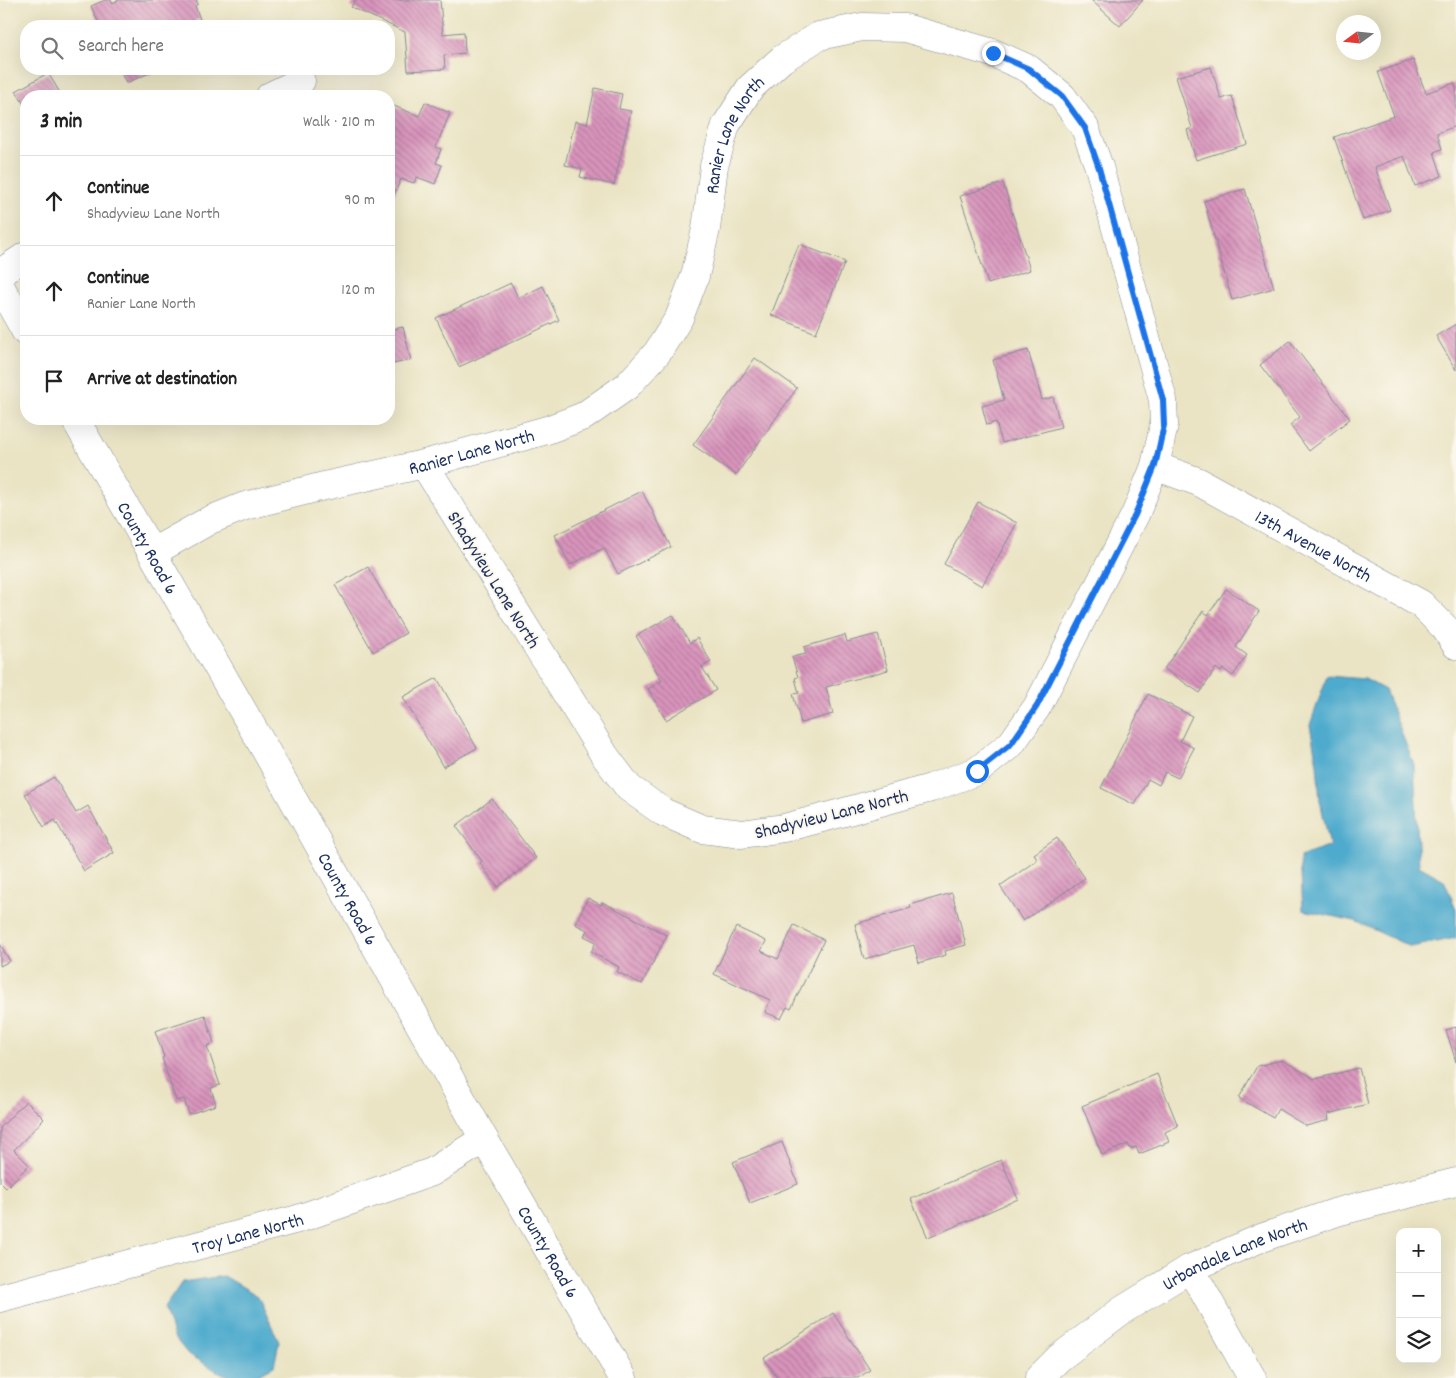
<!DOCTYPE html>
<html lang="en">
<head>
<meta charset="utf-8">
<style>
  :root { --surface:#fff; --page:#f2f2f2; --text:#222; --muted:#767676; --line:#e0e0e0 }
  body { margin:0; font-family:Dekko,sans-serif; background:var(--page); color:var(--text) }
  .controls { position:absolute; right:15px; bottom:15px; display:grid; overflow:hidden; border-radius:10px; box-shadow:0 5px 20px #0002 }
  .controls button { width:45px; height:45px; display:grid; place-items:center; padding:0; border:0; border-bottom:1px solid var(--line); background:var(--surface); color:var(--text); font:25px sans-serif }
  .compass { position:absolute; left:1336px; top:15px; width:45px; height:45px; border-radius:50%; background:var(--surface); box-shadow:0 5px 20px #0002; rotate:255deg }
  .stop { position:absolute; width:15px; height:15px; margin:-11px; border:4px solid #1a73e8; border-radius:50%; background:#fff }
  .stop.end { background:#1a73e8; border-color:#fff; box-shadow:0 1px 5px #0008 }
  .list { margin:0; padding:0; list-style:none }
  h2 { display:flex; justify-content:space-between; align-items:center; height:65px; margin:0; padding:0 20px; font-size:21px }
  h2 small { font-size:16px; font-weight:400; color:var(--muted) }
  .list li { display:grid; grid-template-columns:32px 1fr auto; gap:15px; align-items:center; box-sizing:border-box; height:90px; padding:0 20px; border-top:1px solid var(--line) }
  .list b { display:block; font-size:19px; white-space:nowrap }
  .list p { margin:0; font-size:16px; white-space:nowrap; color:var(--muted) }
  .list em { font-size:16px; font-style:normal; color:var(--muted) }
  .icon { flex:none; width:28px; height:28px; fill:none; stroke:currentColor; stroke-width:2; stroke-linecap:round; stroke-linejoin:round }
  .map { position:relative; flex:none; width:1456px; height:1378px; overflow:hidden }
  .search { position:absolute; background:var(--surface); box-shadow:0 5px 20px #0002; left:20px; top:20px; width:375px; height:55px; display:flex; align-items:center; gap:12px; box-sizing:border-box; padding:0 18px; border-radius:20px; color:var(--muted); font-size:19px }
  .panel { position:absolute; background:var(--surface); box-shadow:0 5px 20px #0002; left:20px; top:90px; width:375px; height:335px; border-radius:20px }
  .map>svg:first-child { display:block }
  .water { fill:#4fabcd; stroke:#356d96 }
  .building { fill:url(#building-back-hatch) }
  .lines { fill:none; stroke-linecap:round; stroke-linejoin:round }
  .minor-casing { stroke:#828a91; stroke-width:29 }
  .major-casing { stroke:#828a91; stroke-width:29 }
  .minor { stroke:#fff; stroke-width:28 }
  .major { stroke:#fff; stroke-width:28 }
  .route { stroke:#1a73e8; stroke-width:6 }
  .labels { text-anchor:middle; stroke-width:4; stroke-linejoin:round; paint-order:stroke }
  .street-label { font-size:19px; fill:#1b2f5e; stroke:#fbf7ec }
</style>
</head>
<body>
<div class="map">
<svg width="1456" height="1378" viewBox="0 0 1456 1378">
  <defs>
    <pattern id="building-back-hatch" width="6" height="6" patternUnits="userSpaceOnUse" patternTransform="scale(1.25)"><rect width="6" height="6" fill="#d994bc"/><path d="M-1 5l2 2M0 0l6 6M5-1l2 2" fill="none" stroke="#af799c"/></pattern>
  </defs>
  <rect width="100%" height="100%" fill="#fbf7ec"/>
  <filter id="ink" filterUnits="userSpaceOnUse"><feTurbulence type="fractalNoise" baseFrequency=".02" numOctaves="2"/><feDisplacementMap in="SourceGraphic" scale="10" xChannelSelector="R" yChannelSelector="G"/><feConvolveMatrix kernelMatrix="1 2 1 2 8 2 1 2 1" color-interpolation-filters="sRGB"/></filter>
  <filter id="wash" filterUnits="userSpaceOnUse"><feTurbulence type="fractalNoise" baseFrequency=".0096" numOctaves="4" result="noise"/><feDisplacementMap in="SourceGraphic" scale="20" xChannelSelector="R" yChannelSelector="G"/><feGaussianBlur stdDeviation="1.12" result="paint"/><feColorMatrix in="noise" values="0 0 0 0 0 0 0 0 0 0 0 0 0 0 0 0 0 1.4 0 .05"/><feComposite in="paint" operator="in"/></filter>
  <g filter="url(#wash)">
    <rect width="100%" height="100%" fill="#eae4c4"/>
    <!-- water -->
    <path class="water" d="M1327,676L1365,679L1385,690L1414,765L1419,866L1444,880L1456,909V938L1411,947L1355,921L1303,910L1300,857L1330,846L1320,801L1317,764L1310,725Z
      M224,1276L258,1296L279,1342L274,1366L251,1378H233L217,1371L187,1353L174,1337L164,1308L182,1282Z"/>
    <g id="blocks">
      <!-- building -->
      <path class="building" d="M105,0H111L112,3L119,0H196L198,4L195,6L200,19L195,21L197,26H100L91,6Z
        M355,0H440L443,34L464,32L465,53L444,55L445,69L408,71L405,32L351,7Z
        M1091,0H1143L1120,26Z
        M1413,60L1426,93L1454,83L1456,88V126L1437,133L1442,149L1434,152L1442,176L1415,186L1404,156L1375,167L1390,210L1363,220L1334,137L1394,116L1378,72Z
        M1211,67L1221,99L1232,96L1247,144L1196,160L1187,130L1192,128L1176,77Z
        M119,69H159L126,83Z
        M48,73L62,96H26V108L16,91Z
        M595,88L622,94L619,109L631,111L614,185L580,177L582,169L565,165L575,121L587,124Z
        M425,102L450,113L436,147L441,149L436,163L442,165L435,184L417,177L414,183L401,179L394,195L389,193V118L394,106L419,116Z
        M1003,183L1030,270L988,284L960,196Z
        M1245,189L1274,288L1232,300L1204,201Z
        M799,244L845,262L816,333L771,315Z
        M511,283L518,298L543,286L559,320L459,367L436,318Z
        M1456,324V370L1436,336Z
        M403,327L411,360L389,365V330Z
        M1290,341L1350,419L1309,451L1290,425L1300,417L1260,365Z
        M1028,350L1042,400L1053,397L1061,427L1002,443L996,422L987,425L982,406L1004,400L993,360Z
        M755,358L797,388L736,475L693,445Z
        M642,491L671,547L618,574L604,548L570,565L555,535Z
        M978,502L1017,523L982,586L944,564Z
        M368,567L406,633L373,652L335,585Z
        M1226,589L1259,611L1236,647L1247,655L1233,676L1223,669L1221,672L1216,668L1200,693L1164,669L1203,611L1208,615Z
        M673,615L690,643L697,638L711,662L702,667L716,690L666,720L648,689L662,681L636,636Z
        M878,634L888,670L826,687L833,714L801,723L793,694L799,693L795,678L798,677L792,657L806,654L804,647L845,635L847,642Z
        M437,678L477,748L443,767L403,697Z
        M1148,694L1192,716L1180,741L1194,748L1178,778L1165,772L1159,785L1148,779L1135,805L1101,788Z
        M54,777L76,813L88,806L114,853L84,871L55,820L44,827L25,794Z
        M492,799L536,858L498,887L480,863L482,861L456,826Z
        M1057,838L1085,878L1023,921L1000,886L1037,860L1034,854Z
        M952,893L966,945L945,951L946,955L919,963L914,945L864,959L855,924L911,908L910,905Z
        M588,898L601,905L602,902L667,935L642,984L617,972L619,967L591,952L596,942L584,936L587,930L575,924Z
        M794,925L824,940L791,1009L787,1007L781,1019L765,1012L770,1000L714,974L736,927L766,941L761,951L778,959Z
        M0,944L10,961L0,966Z
        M205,1015L214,1043L207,1046L220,1085L211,1088L216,1105L189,1114L184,1099L176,1101L162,1058L164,1057L155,1031Z
        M1456,1027V1062L1446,1030Z
        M1282,1060L1315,1079L1359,1068L1368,1104L1328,1114L1329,1120L1306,1126L1278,1109L1273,1118L1239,1098L1257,1066Z
        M1157,1074L1178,1126L1165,1132L1169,1142L1139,1154L1136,1147L1130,1149L1128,1144L1102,1155L1082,1106Z
        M26,1101L44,1119L14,1150L29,1165L6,1188L0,1182V1128Z
        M782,1142L798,1184L750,1203L733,1162Z
        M1001,1160L1018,1199L928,1238L911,1199Z
        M833,1313L870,1370L858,1378H777L764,1358Z"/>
    </g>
  </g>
  <g filter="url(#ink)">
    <use href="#blocks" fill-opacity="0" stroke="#828a91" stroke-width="1"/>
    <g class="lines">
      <!-- minor casing -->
      <g class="minor-casing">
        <g id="minor">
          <path d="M270,96L301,81"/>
          <path d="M0,273L26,256"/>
          <path id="s1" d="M1155,466L1199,482L1421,604L1445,628L1456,645"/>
          <path id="s2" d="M153,552L210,520L245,506L320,487L424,464L547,430L584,416L627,386L657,353L679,318L695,276L706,229L714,166L726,125L750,88L782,59L819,36L862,27L905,28L993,53L1029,69L1062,96L1085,128L1099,167L1163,400L1164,425L1155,466L1135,515L1037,707L1011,744L977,771L931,788L830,816L784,828L742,834L702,829L663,812L629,788L605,756L424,464"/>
          <path d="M1189,1269L1201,1287L1252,1378"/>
          <path id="s3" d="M0,1298L298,1219L432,1172L484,1139"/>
          <path id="s4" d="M1039,1378L1059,1358L1121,1311L1189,1269L1261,1238L1337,1212L1456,1182"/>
        </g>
      </g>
      <!-- major casing -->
      <g class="major-casing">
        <g id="major">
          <path d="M0,286L26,332"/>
          <path id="s5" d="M75,419L266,751L484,1139L623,1378"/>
        </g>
      </g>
      <!-- minor -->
      <use href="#minor" class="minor"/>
      <!-- major -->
      <use href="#major" class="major"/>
    </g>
  </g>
  <g class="lines" filter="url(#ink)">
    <!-- route -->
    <path class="route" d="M977,771L1011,744L1037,706L1135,515L1155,466L1164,425L1163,400L1099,168L1085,128L1062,96L1029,69L993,53"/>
  </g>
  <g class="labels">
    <!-- street labels -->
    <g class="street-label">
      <text dy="7" stroke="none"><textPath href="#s2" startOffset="786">Ranier Lane North</textPath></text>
      <text dy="7" stroke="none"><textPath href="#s2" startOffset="336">Ranier Lane North</textPath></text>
      <text dy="7" stroke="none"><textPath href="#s1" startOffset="178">13th Avenue North</textPath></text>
      <text dy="7" stroke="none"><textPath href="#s5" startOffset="148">County Road 6</textPath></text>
      <text transform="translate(495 579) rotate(58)" y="7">Shadyview Lane North</text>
      <text transform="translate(831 813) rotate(-14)" y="7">Shadyview Lane North</text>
      <text dy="7" stroke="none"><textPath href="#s5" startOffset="552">County Road 6</textPath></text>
      <text dy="7" stroke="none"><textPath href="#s3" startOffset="256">Troy Lane North</textPath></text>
      <text dy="7" stroke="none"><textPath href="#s5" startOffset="958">County Road 6</textPath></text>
      <text dy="7" stroke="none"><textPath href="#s4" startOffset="234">Urbandale Lane North</textPath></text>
    </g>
  </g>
</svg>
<div class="controls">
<button>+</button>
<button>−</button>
<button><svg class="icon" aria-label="layers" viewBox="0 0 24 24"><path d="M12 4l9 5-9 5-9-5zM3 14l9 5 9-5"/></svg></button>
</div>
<svg class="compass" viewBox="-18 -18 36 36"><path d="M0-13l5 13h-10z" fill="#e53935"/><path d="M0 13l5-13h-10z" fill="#767676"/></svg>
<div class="stop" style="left:977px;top:771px"></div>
<div class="stop end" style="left:993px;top:53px"></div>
<div class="search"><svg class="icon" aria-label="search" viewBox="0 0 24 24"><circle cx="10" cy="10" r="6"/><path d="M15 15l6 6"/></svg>Search here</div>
<section class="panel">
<h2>3 min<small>Walk · 210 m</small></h2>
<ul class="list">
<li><svg class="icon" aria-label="ahead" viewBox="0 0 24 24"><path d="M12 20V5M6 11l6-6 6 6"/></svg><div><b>Continue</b><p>Shadyview Lane North</p></div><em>90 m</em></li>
<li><svg class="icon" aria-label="ahead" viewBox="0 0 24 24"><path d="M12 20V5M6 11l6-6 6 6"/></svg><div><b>Continue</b><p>Ranier Lane North</p></div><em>120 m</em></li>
<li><svg class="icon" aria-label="arrive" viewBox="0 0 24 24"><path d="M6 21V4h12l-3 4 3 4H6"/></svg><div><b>Arrive at destination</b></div></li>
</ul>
</section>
</div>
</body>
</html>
